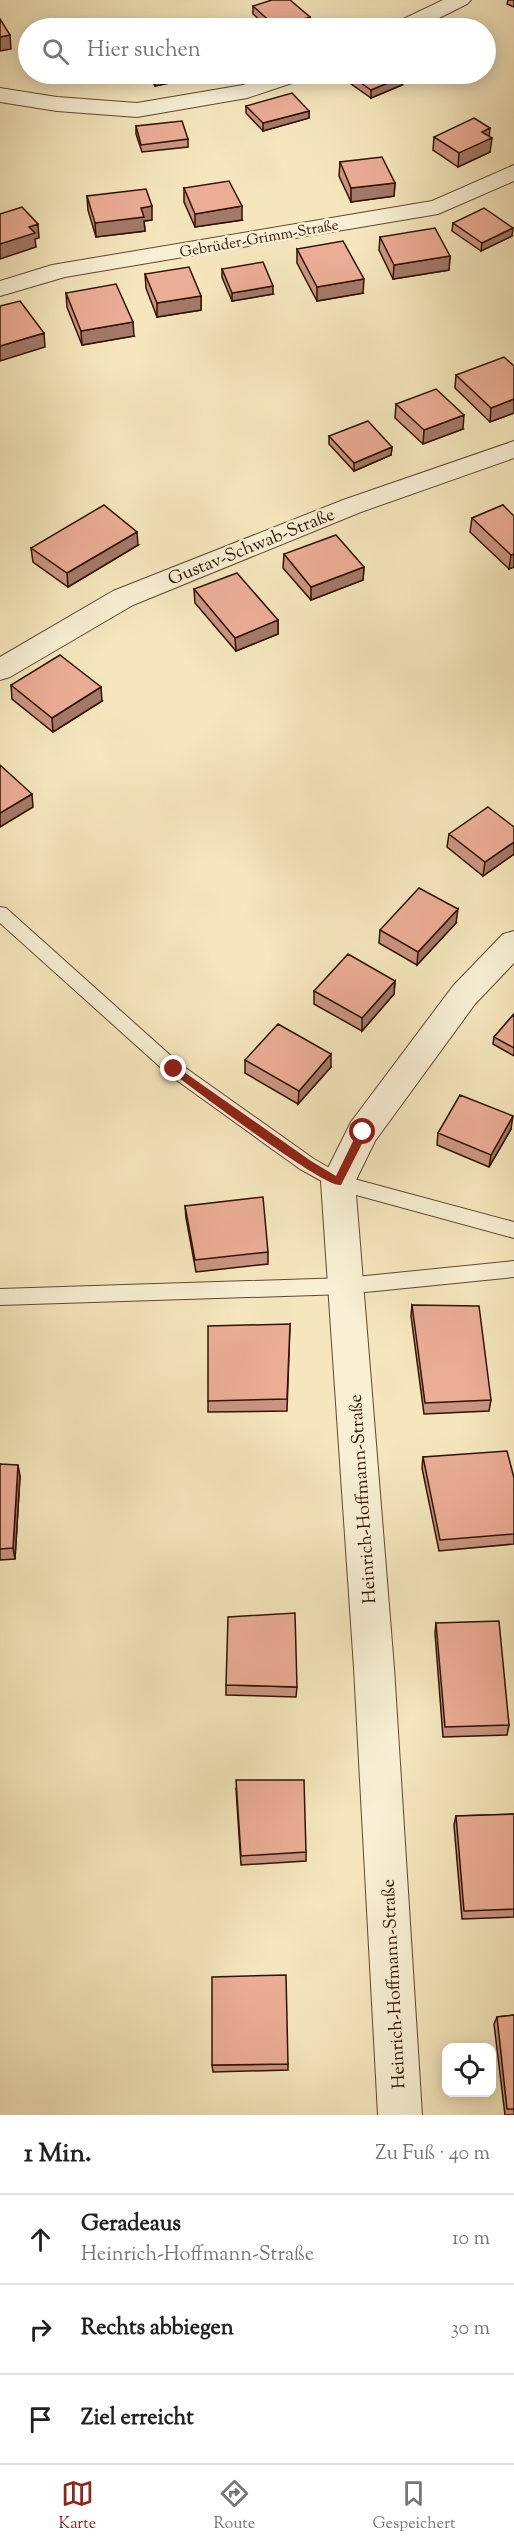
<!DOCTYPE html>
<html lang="de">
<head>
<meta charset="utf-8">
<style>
  :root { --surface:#fff; --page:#f6f6f6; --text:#222; --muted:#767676; --line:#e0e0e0; --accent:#8f2418 }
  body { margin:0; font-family:"Sorts Mill Goudy",serif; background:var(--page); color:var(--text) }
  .controls { position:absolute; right:18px; bottom:18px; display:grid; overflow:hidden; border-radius:12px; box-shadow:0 3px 15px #0003 }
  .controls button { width:54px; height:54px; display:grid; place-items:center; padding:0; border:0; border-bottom:2px solid var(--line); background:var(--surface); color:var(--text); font:30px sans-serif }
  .stop { position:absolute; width:18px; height:18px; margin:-14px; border:4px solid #8f2418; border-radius:50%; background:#fff }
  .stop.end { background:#8f2418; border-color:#fff; box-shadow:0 2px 6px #0008 }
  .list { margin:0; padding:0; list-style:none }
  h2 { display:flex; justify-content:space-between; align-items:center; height:78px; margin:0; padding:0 24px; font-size:26px }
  h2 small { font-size:20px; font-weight:400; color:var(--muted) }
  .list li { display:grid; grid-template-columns:39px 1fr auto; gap:18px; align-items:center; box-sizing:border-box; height:90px; padding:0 24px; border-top:2px solid var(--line) }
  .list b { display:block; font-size:22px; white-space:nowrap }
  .list p { margin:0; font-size:20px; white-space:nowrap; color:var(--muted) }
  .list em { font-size:20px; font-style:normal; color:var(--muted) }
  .icon { flex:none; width:33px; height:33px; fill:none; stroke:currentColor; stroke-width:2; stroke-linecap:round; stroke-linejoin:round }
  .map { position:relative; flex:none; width:514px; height:2115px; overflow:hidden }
  .search { position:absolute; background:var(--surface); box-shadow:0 3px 15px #0003; left:18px; right:18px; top:18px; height:66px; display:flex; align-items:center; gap:15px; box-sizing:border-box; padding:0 21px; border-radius:33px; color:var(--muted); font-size:22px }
  .sheet { height:348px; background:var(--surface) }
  nav { display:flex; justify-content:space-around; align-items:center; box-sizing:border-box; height:84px; border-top:2px solid var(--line); background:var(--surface); font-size:16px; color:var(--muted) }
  nav a { display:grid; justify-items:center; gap:3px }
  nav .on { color:var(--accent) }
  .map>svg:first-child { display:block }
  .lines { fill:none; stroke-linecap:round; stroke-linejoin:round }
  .lane-casing { stroke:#61482f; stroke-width:2 }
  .street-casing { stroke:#61482f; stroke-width:2 }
  .lane { fill:#f8efd4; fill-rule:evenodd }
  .street { fill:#f8efd4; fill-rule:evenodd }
  .wall { fill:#ca9581; stroke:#301300; stroke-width:1.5 }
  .shaded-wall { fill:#a47969; stroke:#301300; stroke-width:1.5 }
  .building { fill:#ebad96; stroke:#301300; stroke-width:1.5 }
  .route { fill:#8f2418 }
  .labels { text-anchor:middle; stroke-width:5; stroke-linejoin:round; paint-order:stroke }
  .far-street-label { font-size:15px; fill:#301300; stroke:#f8efd4 }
  .street-label { font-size:18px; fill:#301300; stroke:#f8efd4 }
</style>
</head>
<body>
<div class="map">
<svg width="514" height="2115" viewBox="0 0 514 2115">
  <rect width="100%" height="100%" fill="#f5e6bd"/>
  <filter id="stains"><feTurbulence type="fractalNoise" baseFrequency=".00333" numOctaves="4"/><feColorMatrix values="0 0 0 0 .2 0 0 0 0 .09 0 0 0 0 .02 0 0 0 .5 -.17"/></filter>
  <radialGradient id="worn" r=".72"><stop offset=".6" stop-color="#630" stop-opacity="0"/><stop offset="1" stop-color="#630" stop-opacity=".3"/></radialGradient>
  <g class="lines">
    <!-- lane casing -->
    <g class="lane-casing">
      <path id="lane" d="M0,907L6,908L180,1064L314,1159L343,1176L514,1222V1238L338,1190L300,1169L168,1074L0,923Z
        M514,1261V1277L346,1294L0,1305V1289L346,1278Z"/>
    </g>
    <!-- street casing -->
    <g class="street-casing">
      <path id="street" d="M443,0H471L467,4L419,28H392L395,23Z
        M276,74H307L304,79L247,98L137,117L57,111L0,102V88L57,97L137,103L243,85Z
        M514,165V181L438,214L65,277L0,296V281L52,265L432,201Z
        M514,441V458L361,512L133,605L10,677L0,680V657L113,591L343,500Z
        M514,931V963L475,1004L375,1141L355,1182L394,1668L422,2115H378L354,1668L321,1182L351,1122L453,986L503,934Z"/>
    </g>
    <!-- lane -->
    <use href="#lane" class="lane"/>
    <!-- street -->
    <use href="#street" class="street"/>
  </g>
  <!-- wall -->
  <path class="wall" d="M508,0H514V7L507,4Z
    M253,6L310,17L309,24L296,28H269L253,14Z
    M148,74H202V76L155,86Z
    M347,74L402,85L371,98L347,81Z
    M246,106L309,111V118L263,131L246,113Z
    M136,126L188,139V147L142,152L136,134Z
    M434,137H489L490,152L458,167L433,150Z
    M340,162L395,183L394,196L351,202L339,176Z
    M184,188L242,220L195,227L184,202Z
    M87,196L152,220L144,221L145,231L96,237L88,210Z
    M453,223L512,236L481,251L452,231Z
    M380,237L450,256L449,270L393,279L379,250Z
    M297,249L363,293L317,301L297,263Z
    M222,269L273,294L232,301L222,277Z
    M145,274L201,296V310L157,317L146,288Z
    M66,293L134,336L82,345L67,307Z
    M514,366V413L490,422L455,388L456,375Z
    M396,404L463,429L423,444L395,418Z
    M329,436L392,447L391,455L354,471L329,444Z
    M503,505L514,567L509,569L470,532L472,518Z
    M138,545L68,587L33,562L31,548Z
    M284,554L364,567L363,580L311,600L283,568Z
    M194,589L278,620V634L236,651L195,603Z
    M11,685L102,701L53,732L12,699Z
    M514,827V854L483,876L447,847L449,834Z
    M456,923L417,965L379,943L380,930Z
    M395,981L394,994L362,1031L314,1004V991Z
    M514,1014V1056L493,1044L494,1037Z
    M245,1060L331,1067L298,1104L245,1073Z
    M511,1129L489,1167L437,1145L438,1133Z
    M185,1206L268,1252V1264L196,1272L186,1218Z
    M412,1305L491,1400L489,1411L424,1414L411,1316Z
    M290,1324L287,1411L208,1412V1401Z
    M423,1457L514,1478V1544L439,1551L422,1468Z
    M0,1464L20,1476L15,1559L0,1560Z
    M436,1623L509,1725L507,1735L443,1737L435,1633Z
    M226,1685L297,1687L296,1697L226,1695Z
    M236,1789L306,1852V1861L241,1865Z
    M514,1814V1917L462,1919L454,1825L456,1816Z
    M514,2015V2115H505L494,2024L497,2017Z
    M288,2064V2070L213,2072L212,2065Z"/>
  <!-- shaded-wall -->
  <path class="shaded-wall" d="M310,17L309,24L296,28H276V27Z
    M10,35L11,49L0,51V37Z
    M177,74H202V76L155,86V78Z
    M402,77V85L371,98V90Z
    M309,111V118L263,131V123Z
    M490,128L489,139L492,138L490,152L458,167L459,153L482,132Z
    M395,183L394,196L351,202V188Z
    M152,206V220L144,221L145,231L96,237L95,223L141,208Z
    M242,206V220L195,227V214Z
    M38,224L39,238L35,239L36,247L0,259V244L29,227Z
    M513,228L512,236L481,251L482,243Z
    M450,256L449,270L393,279L394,265Z
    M364,279L363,293L317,301V287Z
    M273,286V294L232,301V293Z
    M201,296V310L157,317V303Z
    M133,322L134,336L82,345L81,331Z
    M44,333L45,347L0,361V346Z
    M514,399V413L490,422L491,408Z
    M464,415L463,429L423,444L424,430Z
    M392,447L391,455L354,471V463Z
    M137,532L138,545L68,587L67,573Z
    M514,554V567L509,569L511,555Z
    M364,567L363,580L311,600V587Z
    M278,620V634L236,651L235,638Z
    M101,687L102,701L53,732L52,718Z
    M32,794L33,807L0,827V813Z
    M514,842V854L483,876L485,862Z
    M458,909L456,923L417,965L418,952Z
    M395,981L394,994L362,1031V1018Z
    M331,1054V1067L298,1104L299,1091Z
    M513,1116L511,1129L489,1167L491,1155Z
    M18,1465L20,1476L15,1559L13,1548Z"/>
  <!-- building -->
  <path class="building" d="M272,0H290L310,17L276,27L253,6Z
    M0,19L10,35L0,37Z
    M152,74H177L155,78Z
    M348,74H398L402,77L371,90Z
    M292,93L309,111L263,123L246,106Z
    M474,118L490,128L482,132L492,138L459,153L434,137Z
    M182,121L188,139L141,145L136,126Z
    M382,157L395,183L351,188L340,162Z
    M229,181L242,206L195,214L184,188Z
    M146,189L152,206L141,208L144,217L95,223L87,196Z
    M22,207L38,224L29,227L35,233L0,244V214Z
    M484,208L513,228L482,243L453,223Z
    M435,228L450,256L394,265L380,237Z
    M343,241L364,279L317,287L297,249Z
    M263,262L273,286L232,293L222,269Z
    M189,267L201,296L157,303L145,274Z
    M116,284L133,322L81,331L66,293Z
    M20,301L44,333L0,346V306Z
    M504,357L514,366V399L491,408L456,375Z
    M436,389L464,415L424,430L396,404Z
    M368,421L392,447L354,463L329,436Z
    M104,505L137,532L67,573L31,548Z
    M503,505L514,516V554L511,555L472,518Z
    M336,535L364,567L311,587L284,554Z
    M237,573L278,620L235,638L194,589Z
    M60,655L101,687L52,718L11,685Z
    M0,765L32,794L0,813Z
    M488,807L514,827V842L485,862L449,834Z
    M419,888L458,909L418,952L380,930Z
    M348,954L395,981L362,1018L314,991Z
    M514,1014V1048L494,1037Z
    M278,1024L331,1054L299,1091L245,1060Z
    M460,1095L513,1116L491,1155L438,1133Z
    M263,1197L268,1252L195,1260L185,1206Z
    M412,1305L479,1306L491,1400L425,1403Z
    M290,1324L287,1399L208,1401V1326Z
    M507,1451L514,1478V1534L440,1540L423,1457Z
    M0,1464L18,1465L13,1548L0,1549Z
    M295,1613L297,1687L226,1685L228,1617Z
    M499,1621L509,1725L445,1727L436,1623Z
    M236,1780H304L306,1852L241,1856Z
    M514,1814V1909L464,1911L456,1816Z
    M286,1975L288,2064L212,2065V1977Z
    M514,2015V2109H507L497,2017Z"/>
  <!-- route -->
  <path class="route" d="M174,1065L311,1161L336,1176L359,1129H366L368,1132L341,1185C325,1189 193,1088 171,1072L169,1069Z"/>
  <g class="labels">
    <!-- far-street labels -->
    <g class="far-street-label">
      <text transform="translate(259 238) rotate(-10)" y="5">Gebrüder-Grimm-Straße</text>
    </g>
    <!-- street labels -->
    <g class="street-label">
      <text transform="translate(251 546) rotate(-22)" y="6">Gustav-Schwab-Straße</text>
      <text transform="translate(362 1499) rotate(-94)" y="6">Heinrich-Hoffmann-Straße</text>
      <text transform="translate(393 1984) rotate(-93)" y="6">Heinrich-Hoffmann-Straße</text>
    </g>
  </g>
  <rect width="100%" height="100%" filter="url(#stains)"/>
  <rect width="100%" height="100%" fill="url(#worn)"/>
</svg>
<div class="controls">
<button><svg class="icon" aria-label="locate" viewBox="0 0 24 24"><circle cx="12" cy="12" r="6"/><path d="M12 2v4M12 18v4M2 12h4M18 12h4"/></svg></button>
</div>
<div class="stop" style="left:363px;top:1132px"></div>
<div class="stop end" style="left:174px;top:1069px"></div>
<div class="search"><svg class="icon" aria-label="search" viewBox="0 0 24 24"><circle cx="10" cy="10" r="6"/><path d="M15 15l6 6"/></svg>Hier suchen</div>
</div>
<section class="sheet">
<h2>1 Min.<small>Zu Fuß · 40 m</small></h2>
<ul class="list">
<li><svg class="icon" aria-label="ahead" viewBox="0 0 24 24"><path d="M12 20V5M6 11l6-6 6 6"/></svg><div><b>Geradeaus</b><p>Heinrich-Hoffmann-Straße</p></div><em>10 m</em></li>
<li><svg class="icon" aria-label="right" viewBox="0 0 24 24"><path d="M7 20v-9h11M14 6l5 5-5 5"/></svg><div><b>Rechts abbiegen</b></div><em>30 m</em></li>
<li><svg class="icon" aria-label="arrive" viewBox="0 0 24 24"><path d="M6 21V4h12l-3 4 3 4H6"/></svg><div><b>Ziel erreicht</b></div></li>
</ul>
</section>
<nav>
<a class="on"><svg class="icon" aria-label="map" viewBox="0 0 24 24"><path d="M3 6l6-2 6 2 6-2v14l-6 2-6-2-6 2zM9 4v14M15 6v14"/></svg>Karte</a>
<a><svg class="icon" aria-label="directions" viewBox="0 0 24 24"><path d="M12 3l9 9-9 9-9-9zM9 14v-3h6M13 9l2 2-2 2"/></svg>Route</a>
<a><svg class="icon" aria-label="saved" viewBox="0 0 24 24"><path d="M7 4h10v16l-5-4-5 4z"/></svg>Gespeichert</a>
</nav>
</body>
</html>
